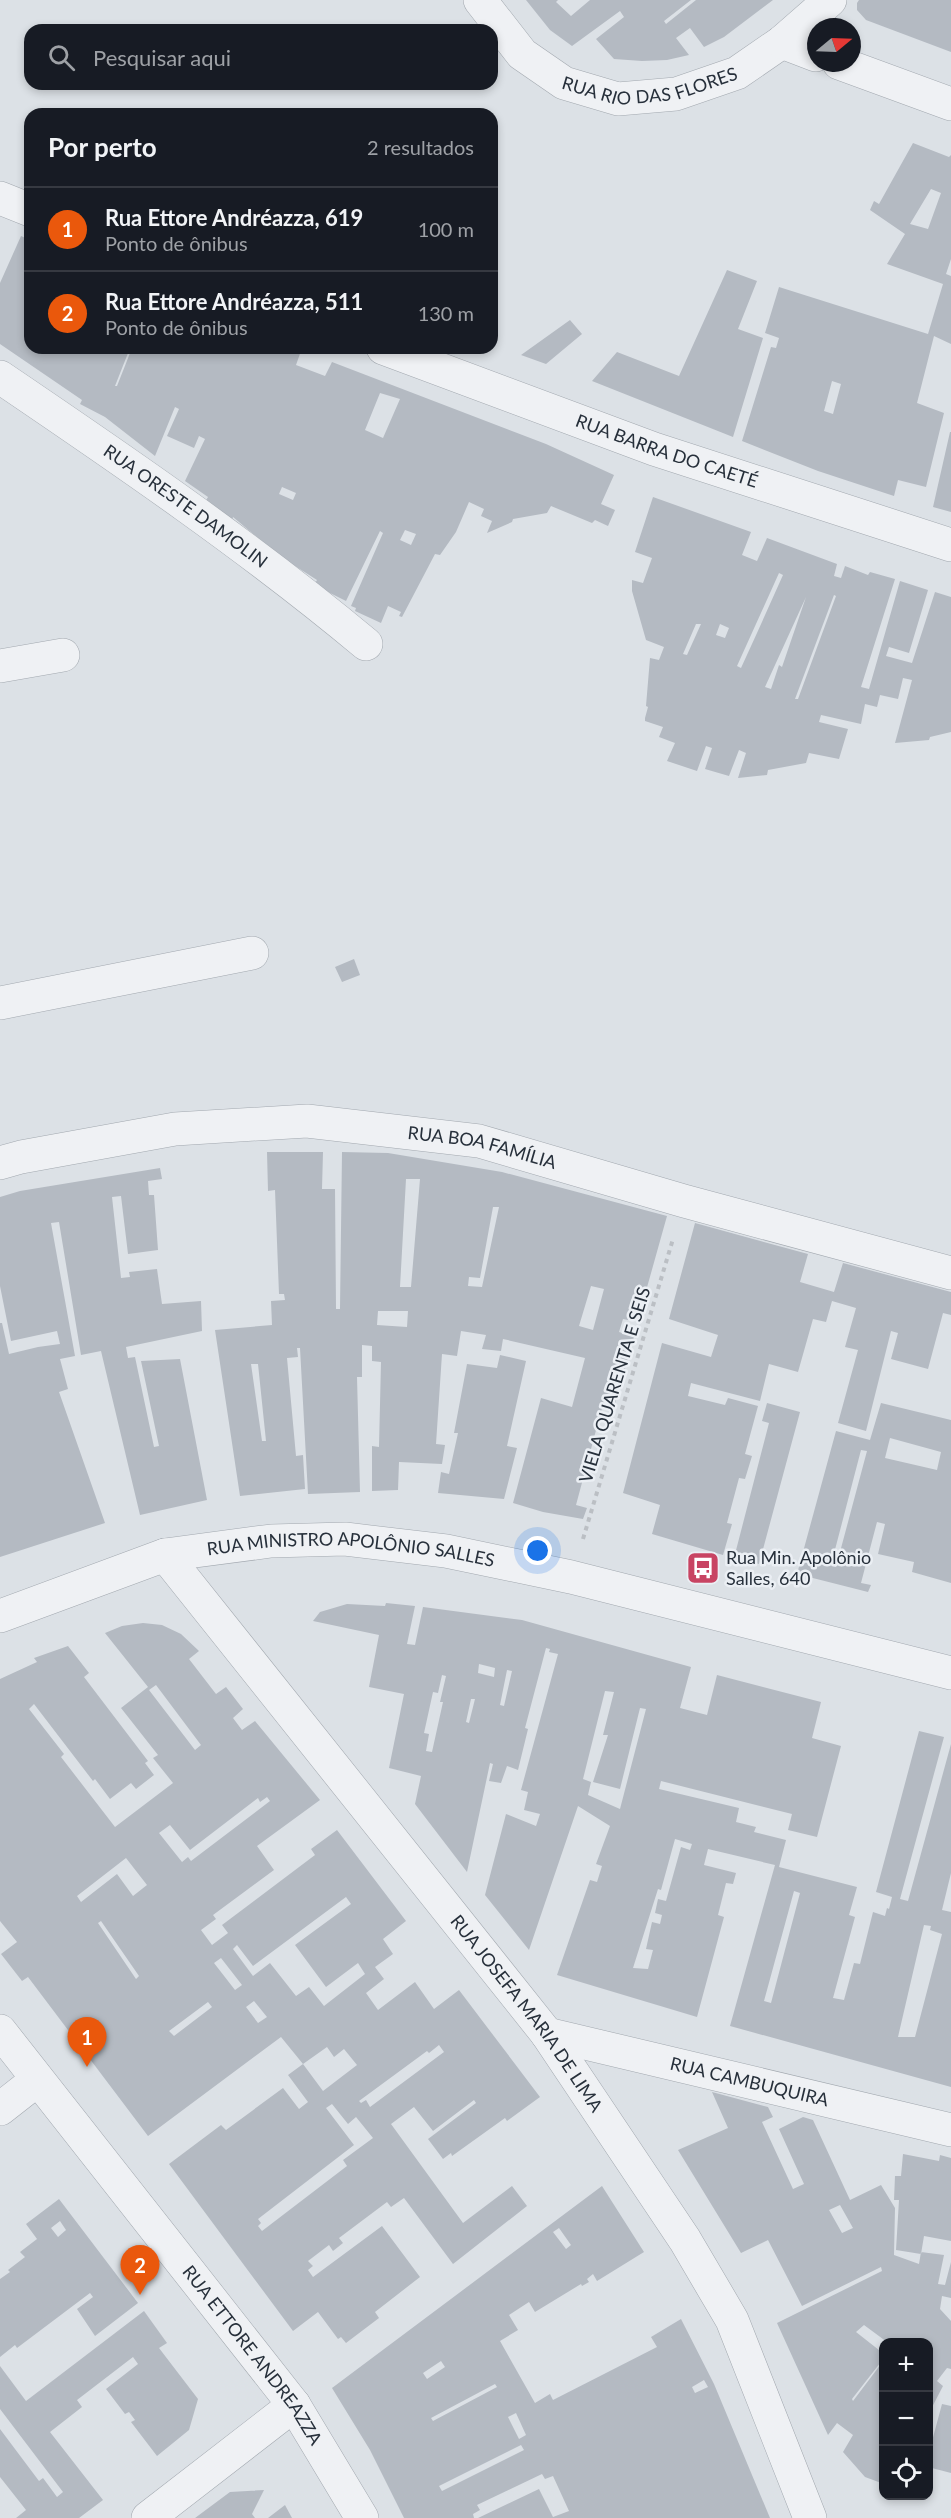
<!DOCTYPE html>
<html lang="pt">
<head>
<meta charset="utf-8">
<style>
  :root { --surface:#171b24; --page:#242831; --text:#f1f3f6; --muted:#9ea1a6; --line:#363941; --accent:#ea580c }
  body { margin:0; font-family:Lato,sans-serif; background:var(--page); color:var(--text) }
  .controls { position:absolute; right:18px; bottom:18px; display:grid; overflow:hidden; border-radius:12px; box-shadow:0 3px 9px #0003 }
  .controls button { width:54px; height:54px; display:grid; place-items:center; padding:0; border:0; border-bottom:2px solid var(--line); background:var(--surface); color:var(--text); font:30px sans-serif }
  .compass { position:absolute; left:807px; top:18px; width:54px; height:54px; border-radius:50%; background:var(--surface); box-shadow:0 3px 9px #0003; rotate:71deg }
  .you { position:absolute; left:538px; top:1551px; width:21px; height:21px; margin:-15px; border:4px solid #fff; border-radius:50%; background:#1a73e8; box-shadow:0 0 0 9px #1a73e833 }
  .badge { display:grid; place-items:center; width:39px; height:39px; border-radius:50%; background:var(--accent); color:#fff; font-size:20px; font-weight:700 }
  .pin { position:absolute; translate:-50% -50px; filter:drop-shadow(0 2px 3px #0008) }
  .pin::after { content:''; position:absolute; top:32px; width:21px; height:18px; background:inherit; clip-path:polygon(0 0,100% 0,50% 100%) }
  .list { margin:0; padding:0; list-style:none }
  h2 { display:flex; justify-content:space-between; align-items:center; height:78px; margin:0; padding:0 24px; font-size:26px }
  h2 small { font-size:20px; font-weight:400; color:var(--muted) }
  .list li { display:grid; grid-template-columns:39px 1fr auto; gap:18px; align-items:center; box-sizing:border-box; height:84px; padding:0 24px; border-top:2px solid var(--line) }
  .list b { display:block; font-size:22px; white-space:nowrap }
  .list p { margin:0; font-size:20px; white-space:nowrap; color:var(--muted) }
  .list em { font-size:20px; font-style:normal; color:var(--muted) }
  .icon { flex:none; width:33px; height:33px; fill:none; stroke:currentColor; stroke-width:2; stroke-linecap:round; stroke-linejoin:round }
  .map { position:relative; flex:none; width:951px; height:2518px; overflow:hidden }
  .search { position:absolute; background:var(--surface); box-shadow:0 3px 9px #0003; left:24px; top:24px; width:474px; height:66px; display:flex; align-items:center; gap:15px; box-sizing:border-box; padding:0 21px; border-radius:18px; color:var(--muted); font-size:22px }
  .panel { position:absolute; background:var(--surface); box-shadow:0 3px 9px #0003; left:24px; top:108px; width:474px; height:246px; border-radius:18px }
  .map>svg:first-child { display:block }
  .building { fill:#b4bac2; fill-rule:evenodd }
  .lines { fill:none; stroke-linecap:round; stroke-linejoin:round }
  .minor-casing { stroke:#a2a8af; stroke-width:34 }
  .path { stroke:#bbbfc4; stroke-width:4; stroke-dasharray:4.5 4.5; stroke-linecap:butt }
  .minor { stroke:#eff1f4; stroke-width:33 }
  .labels { text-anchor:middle; stroke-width:5; stroke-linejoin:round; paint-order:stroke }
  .street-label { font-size:18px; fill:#27303b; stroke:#ebeff4 }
  .poi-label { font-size:18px; fill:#27303b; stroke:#ebeff4; text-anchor:start }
</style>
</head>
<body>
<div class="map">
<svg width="951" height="2518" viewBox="0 0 951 2518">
  <rect width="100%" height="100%" fill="#dce1e6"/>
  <!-- building -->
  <path class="building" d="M526,0H558L556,2L571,16L590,0H691L664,21L666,24L696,0H773L724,37L704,47L690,28L676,38L689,55L667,60L642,61L614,59L596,39L624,17L620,11L572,46L550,30Z
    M859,0H951V52L866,20L857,10V3Z
    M913,143L949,157L951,155V259L946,274L951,276V344L934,336L917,403L944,413L926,487L898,480L894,496L818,471L742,441L771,347L776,348L779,338L765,333L779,287L928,334L943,284L887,264L905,234L870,210L874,201L879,204ZM931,189L941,193L928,229L910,224ZM832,381L841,384L833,414L824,411Z
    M21,236L30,240V348H74L72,352L75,353L77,348H130L115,386H117L132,348H302L296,365L325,376L332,362L546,444L614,475L601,504L615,510L608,526L595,520L592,523L551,506L547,513L513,519L512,522L487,533L492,521L481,516L484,509L469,502L456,532L440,555L435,554L402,617L399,616L401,612L388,606L381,623L355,611L356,608L351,606L383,533L380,531L346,601L314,585L317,580L281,557L233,517L232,520L204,504L208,497L185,481L205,439L199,436L194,448L167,436L179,409L175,407L155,456L105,417L80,404L82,400L0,344V283ZM380,393L400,399L383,438L365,430ZM282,487L296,493L293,500L279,494ZM405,530L416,534L411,545L400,540Z
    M727,270L757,281L738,329L763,338L733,437L592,381L617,352L679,376Z
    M570,320L582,334L546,364L521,355Z
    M950,432H951V512L933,507Z
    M653,497L751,532L742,555L757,561L767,538L837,564L834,576L841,578L845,566L868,575L870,572L895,579L861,687L869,689L900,581L928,590L909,653L889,647L886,656L912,663L935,592L951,597V732L930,737L929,740L895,743L912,680L903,678L898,699L880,695L877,707L865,704L861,724L821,715L819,722L848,729L839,759L809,753L806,763L768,770L767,775L738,778L746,753L739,750L729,776L705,769L712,748L706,746L697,771L667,761L675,743L659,737L663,727L645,721V718L648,707L646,706L650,658L659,660L664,647L646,640L632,591V580L643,583L652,558L635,552ZM779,573L783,575L757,633L741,668L737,666ZM834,595L836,596L798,699H795ZM806,597L782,667L779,665L771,689L765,687ZM696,624H701L687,655L683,654ZM720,624L729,628L725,638L716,635Z
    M354,959L360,975L342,982L335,967Z
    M267,1152H323L322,1189H335L336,1309H340L342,1152L388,1153L502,1172L667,1216L646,1291L637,1289L628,1320L623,1319L619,1332L634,1337L615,1404L604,1401L599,1419L576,1505L587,1508L583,1519L543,1512L513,1503L541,1398L572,1407L585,1358L503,1339L501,1351L482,1349L486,1335L461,1331L457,1356L442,1354L436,1444L445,1445L442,1464L399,1462L398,1490L372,1491V1446L379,1447L381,1362L372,1361V1346L362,1345V1377H357L360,1492L308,1494L300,1348H297L298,1357L287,1358L296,1456L303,1455L305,1489L240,1496L215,1330L272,1325L271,1301L285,1300L284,1294H279L275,1190L268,1191ZM406,1179H420L411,1287H400ZM493,1207H499L482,1287L468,1286L469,1277L480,1278ZM591,1286L604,1289L593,1330L579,1326ZM378,1311H408L407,1327L377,1325ZM251,1364H258L266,1441H262Z
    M160,1168L162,1179L148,1181L149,1195H154L158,1250L128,1254L121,1196L112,1197L121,1278L130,1277L129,1272L157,1269L162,1304L201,1301L202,1331L126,1347L128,1358L135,1357L154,1447L159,1446L141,1361L180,1359L207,1500L140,1515L101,1351L81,1355L59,1222L51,1223L75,1356L60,1359L68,1389L59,1392L105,1523L0,1557V1323H2L9,1354L38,1347L60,1344L57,1331L11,1341L0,1286V1197L20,1191Z
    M695,1223L808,1254L800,1282L834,1292L843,1263L951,1292V1315L943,1313L928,1369L891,1359L898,1333L891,1331L866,1431L838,1423L858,1350L845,1347L856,1308L832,1301L826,1322L813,1319L798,1372L769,1364L760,1401L691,1383L688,1396L725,1405L728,1398L758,1406L745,1454L752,1456L745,1479L739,1478L727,1523L732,1524L723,1555L652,1534L660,1505L623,1493L662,1343L711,1357L718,1335L669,1319Z
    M500,1355L526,1361L507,1446L517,1448L504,1499L438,1493L441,1472L449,1474L458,1433H454L467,1364L497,1368Z
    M767,1403L800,1412L759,1564L734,1558L769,1423L762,1421Z
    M881,1403L951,1420V1583L912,1572L914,1562L878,1554L885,1524L877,1522L861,1583L871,1585L868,1592L797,1574L836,1431L870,1440ZM890,1438L941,1452L937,1470L885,1458ZM861,1450L867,1451L836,1567L831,1565Z
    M386,1603L415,1606L407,1644L415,1645L423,1607L522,1620L691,1667L680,1708L707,1715L717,1675L821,1702L812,1738L841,1746L817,1837L788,1830L792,1814L661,1781L659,1789L739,1808L736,1822L756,1827L754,1832L786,1840L779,1867L857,1887L849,1915L855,1917L833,1998L844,2000L854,1963L860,1964L873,1912L885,1916L887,1908L889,1909L892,1897L876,1892L919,1731L944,1737L900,1899L908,1901L951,1744V1873L942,1910L951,1912V2087L730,2026L775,1865L708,1849L704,1865L736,1873L733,1884L726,1883L718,1915L724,1917L697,2017L557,1975L590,1880L597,1882L602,1866L596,1864L610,1826L578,1806L529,1950L485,1895L506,1814L536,1826L540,1814L524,1810L528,1792L521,1790L558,1654L549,1652L550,1649L546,1648L525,1728L528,1729L518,1770L507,1766L501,1783L489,1781L493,1764L490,1763L467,1872L415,1804L421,1776L389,1768L404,1694L369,1687L379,1635L313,1621L320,1612L347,1604L385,1606ZM479,1664L495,1668L494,1677L478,1673ZM507,1670L512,1671L504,1706L500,1705ZM442,1675L446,1676L440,1702H443L432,1752L426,1751L429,1734L424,1733L433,1692L438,1693ZM605,1691L614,1692L603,1735H608L593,1782L620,1789L640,1708L646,1709L620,1809L588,1795L591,1782L583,1779ZM471,1699H475L469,1723L466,1722ZM675,1839L692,1844L690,1850L681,1847L666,1901L658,1899L655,1913L662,1915L660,1924L652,1922L646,1949L653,1950L648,1969L633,1968L658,1889L661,1890ZM794,1891L800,1893L771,2003L764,2001ZM924,1925L931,1926L930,1930L942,1934L915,2037H898Z
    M143,1623L162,1625L181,1634L199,1651L189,1659L216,1694L226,1687L243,1709L233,1718L242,1730L255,1721L320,1800L257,1846L274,1870L213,1915L216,1919L201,1930L212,1945L228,1933L222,1925L315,1855L311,1849L337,1830L406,1921L383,1939L393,1954L375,1967L384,1979L366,1993L378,2010L415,1982L434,2009L459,1990L540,2097L507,2121L505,2118L452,2156L451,2153L443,2159L428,2139L476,2103L474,2100L433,2131L414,2107L391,2124L463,2223L512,2186L527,2206L453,2264L404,2198L391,2207L387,2202L339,2238L343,2243L333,2251L329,2245L308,2261L313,2266L308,2270L313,2277L382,2226L420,2277L375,2312L379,2318L346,2343L341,2337L338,2339L318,2312L293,2331L169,2164L221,2125L226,2130L283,2088L299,2109L308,2102L288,2075L303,2064L323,2091L357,2065L344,2049L334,2057L327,2047L303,2064L281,2037L148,2136L28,1977L22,1981L1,1954L17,1942L0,1921V1679L37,1662L34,1658L68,1646L89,1673L84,1677L148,1761L145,1763L154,1775L136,1789L131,1783L110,1799L95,1779L93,1781L34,1704L29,1709L64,1754L61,1757L115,1827L173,1783L153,1758L158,1755L121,1708L148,1687L105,1633L122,1626ZM156,1685L201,1745L195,1750L149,1690ZM267,1797L270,1801L191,1861L188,1857L182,1862L159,1833L170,1825L190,1850L258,1798L260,1802ZM126,1858L147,1885L133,1896L117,1874L81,1902L77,1896ZM346,1897L351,1904L295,1945L326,1987L358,1963L365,1974L324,2006L309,1987L296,1996L270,1963L253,1976L233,1949L237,1945L253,1966ZM101,1921L139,1976L136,1979L98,1923ZM221,1958L242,1985L235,1990L214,1963ZM254,2001L267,2017L258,2023L246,2007ZM208,2002L212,2007L174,2036L169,2031ZM439,2045L444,2052L370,2107L366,2100L361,2103L359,2101L427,2051L429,2053ZM332,2104L348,2124L356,2117L373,2138L343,2160L347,2166L262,2231L258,2226L261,2223L258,2219L354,2145L326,2108Z
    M712,2092L768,2107L773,2117L762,2122L793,2189L804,2184L779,2129L803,2117L813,2120L850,2200L881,2185L895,2208L894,2255L919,2264L921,2252L944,2255L938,2284L945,2285L951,2262V2298L942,2296L940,2309L951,2321V2369L947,2368L937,2381L943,2386L928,2415V2351L931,2347L928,2342L921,2338L918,2342H887L864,2325L856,2332L884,2354V2358L852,2399L853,2401L884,2360V2484L865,2477L843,2452L853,2435L837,2423L828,2435L777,2323L882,2271L881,2267L802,2306L768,2240L741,2253L678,2150L728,2128ZM840,2205L853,2228L842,2233L829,2210Z
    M903,2154L939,2161L940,2155L951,2158V2241L924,2236L921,2254L896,2250L899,2200H894L895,2176H901Z
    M602,2186L644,2252L597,2281L593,2274L587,2279L589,2282L582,2286L581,2284L535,2312L529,2302L509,2315L518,2330L500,2341L535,2403L550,2394L553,2400L657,2347L651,2337L681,2319L714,2384L770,2518H478L539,2489L553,2517L569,2511L553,2476L545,2479L542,2474L477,2505L480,2510L473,2514L474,2518H404L370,2450L332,2388ZM559,2228L571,2245L566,2249L553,2232ZM441,2361L445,2367L427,2379L423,2373ZM704,2380L708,2387L695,2393L692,2387ZM495,2384L497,2387L433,2421L431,2418ZM516,2413L526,2435L519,2439L508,2417ZM521,2445L524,2450L442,2491L439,2486Z
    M59,2199L138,2303L95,2336L77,2309L93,2297L90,2293L17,2348L15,2345L0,2357V2279L10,2272L8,2270L25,2257L20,2252L37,2239L26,2224ZM60,2221L66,2230L58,2237L51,2228Z
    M144,2311L167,2343L159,2348L198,2399L189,2430L157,2456L131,2422L135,2420L129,2412L125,2414L106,2389L138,2364L133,2357L77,2400L82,2407L50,2432L103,2500L79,2518H16L26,2510L0,2477V2429L39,2481L43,2478L57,2497L63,2492L0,2409V2366L26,2401Z
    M942,2404L951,2406V2473L928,2467V2456Z
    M264,2490L252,2514L255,2518H195L230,2492Z
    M285,2505L292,2518H268Z"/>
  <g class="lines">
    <!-- minor casing -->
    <g class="minor-casing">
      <g id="minor">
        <path id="s1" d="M480,0L522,54L564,83L618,99L676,94L737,73L782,42L830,0"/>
        <path d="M782,42L816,55"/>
        <path d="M839,63L951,104"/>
        <path d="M0,198L30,210"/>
        <path id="s2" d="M383,348L654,449L951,545"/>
        <path id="s3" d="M0,377C124,461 251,548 366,644"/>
        <path d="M0,666L63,655"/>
        <path d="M0,1003L252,953"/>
        <path id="s4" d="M0,1163L21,1157L175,1129L307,1121L479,1141L684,1201L951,1273"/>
        <path id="s5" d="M165,1555L547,2034L685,2240L732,2320L810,2518"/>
        <path id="s6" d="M0,1616L165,1555L271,1541L345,1539L446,1551L571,1577L951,1673"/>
        <path id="s7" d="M0,2031L294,2405L362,2518"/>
        <path id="s8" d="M547,2034L951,2130"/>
        <path d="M0,2109L37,2080"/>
        <path d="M148,2518L294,2405"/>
      </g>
    </g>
    <!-- path -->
    <path class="path" d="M583,1539L673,1239"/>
    <!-- minor -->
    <use href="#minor" class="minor"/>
  </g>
  <!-- icons -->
  <defs>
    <g id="bus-square" transform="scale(1.725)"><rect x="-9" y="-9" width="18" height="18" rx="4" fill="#c84463" stroke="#ebeff4"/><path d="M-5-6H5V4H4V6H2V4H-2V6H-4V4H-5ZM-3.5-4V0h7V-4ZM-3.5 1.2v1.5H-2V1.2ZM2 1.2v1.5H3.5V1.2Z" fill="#fff"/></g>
  </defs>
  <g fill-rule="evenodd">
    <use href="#bus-square" x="703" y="1568"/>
  </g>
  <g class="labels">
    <!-- street labels -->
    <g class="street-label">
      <text dy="6" stroke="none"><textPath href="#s1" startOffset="208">RUA RIO DAS FLORES</textPath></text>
      <text dy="6" stroke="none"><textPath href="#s2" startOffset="302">RUA BARRA DO CAETÉ</textPath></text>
      <text dy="6" stroke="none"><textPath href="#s3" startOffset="226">RUA ORESTE DAMOLIN</textPath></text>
      <text dy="6" stroke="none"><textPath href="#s4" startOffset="488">RUA BOA FAMÍLIA</textPath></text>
      <text transform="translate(615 1385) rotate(-73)" y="6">VIELA QUARENTA E SEIS</text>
      <text dy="6" stroke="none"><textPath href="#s6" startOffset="363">RUA MINISTRO APOLÔNIO SALLES</textPath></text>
      <text dy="6" stroke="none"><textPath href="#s5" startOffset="584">RUA JOSEFA MARIA DE LIMA</textPath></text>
      <text dy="6" stroke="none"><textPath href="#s8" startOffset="208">RUA CAMBUQUIRA</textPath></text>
      <text dy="6" stroke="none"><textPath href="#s7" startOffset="411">RUA ETTORE ANDREAZZA</textPath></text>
    </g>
    <!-- poi labels -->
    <g class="poi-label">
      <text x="726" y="1564">Rua Min. Apolônio<tspan x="726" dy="21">Salles, 640</tspan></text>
    </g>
  </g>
</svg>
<div class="controls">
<button>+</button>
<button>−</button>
<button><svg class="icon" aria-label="locate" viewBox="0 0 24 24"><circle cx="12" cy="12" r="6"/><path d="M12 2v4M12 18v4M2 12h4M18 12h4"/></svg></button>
</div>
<svg class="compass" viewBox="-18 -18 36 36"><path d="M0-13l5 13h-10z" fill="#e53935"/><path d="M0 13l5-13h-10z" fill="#9ea1a6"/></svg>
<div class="you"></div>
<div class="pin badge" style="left:87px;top:2067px">1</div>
<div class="pin badge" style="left:140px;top:2295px">2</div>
<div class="search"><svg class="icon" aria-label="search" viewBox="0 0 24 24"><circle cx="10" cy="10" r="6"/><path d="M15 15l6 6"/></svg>Pesquisar aqui</div>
<section class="panel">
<h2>Por perto<small>2 resultados</small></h2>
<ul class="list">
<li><span class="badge">1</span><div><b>Rua Ettore Andréazza, 619</b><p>Ponto de ônibus</p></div><em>100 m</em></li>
<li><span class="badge">2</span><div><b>Rua Ettore Andréazza, 511</b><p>Ponto de ônibus</p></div><em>130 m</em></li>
</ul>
</section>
</div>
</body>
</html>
